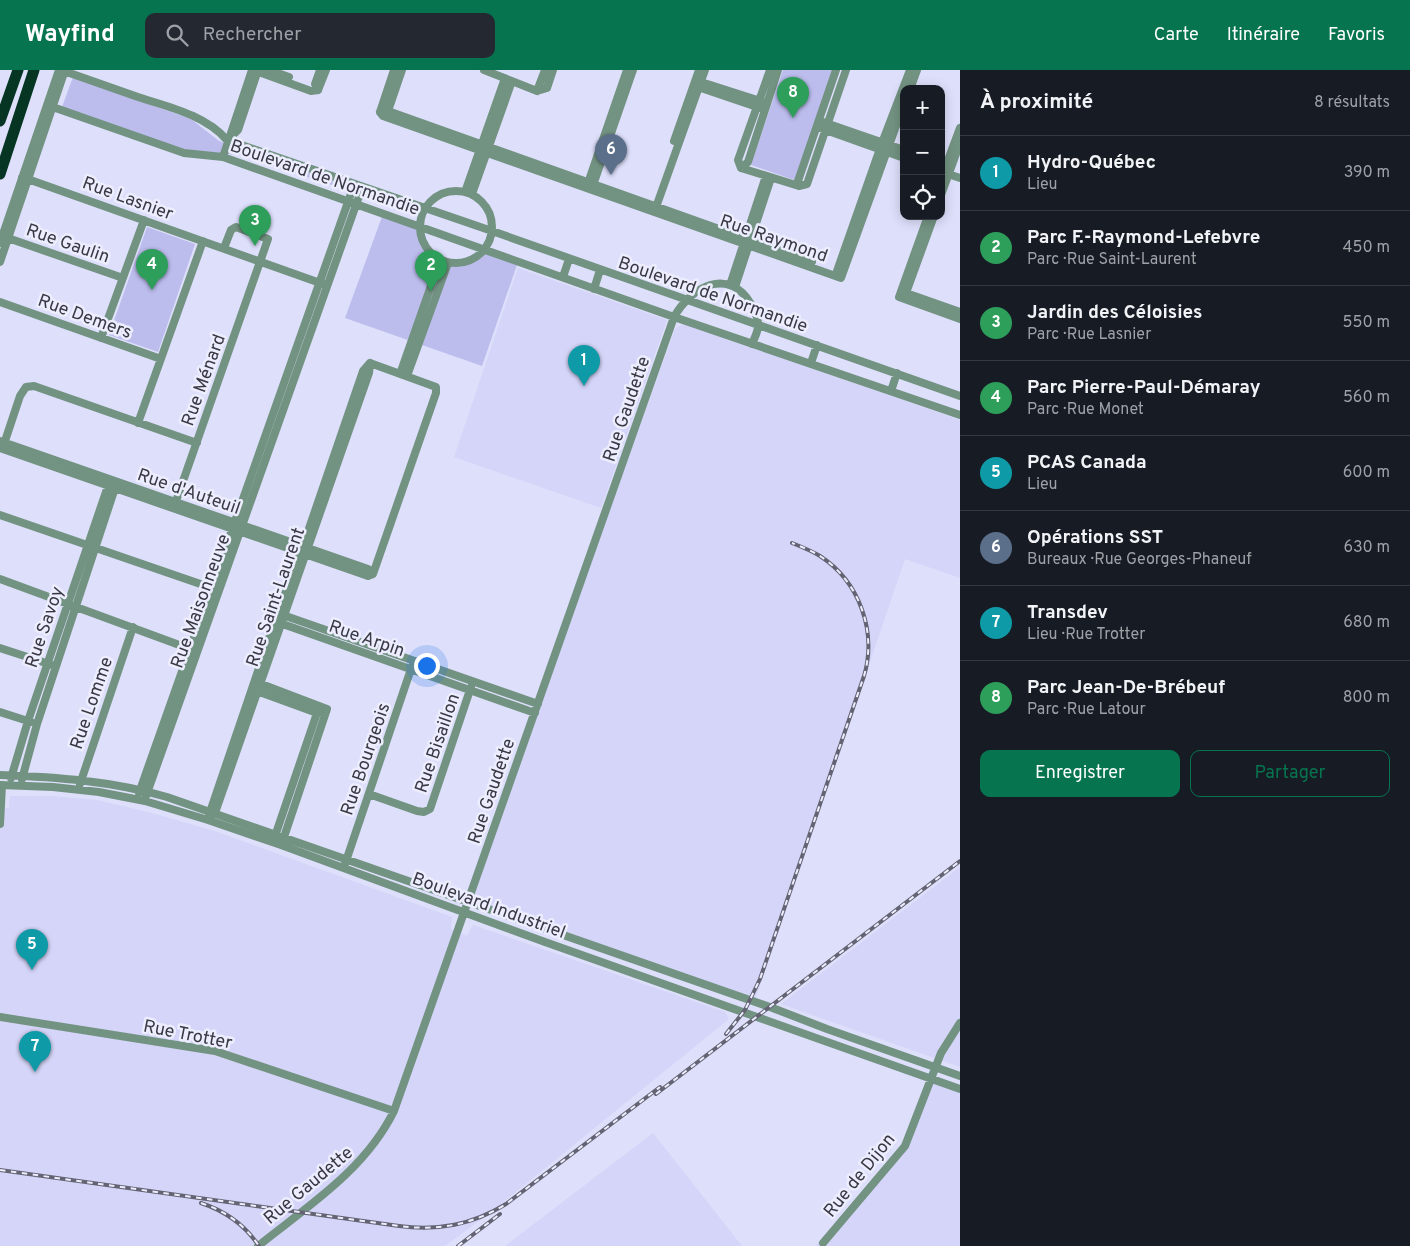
<!DOCTYPE html>
<html lang="fr">
<head>
<meta charset="utf-8">
<style>
  :root { --surface:#171b24; --page:#242831; --text:#f1f3f6; --muted:#9ea1a6; --line:#363941; --accent:#06754f }
  body { margin:0; font-family:Overpass,sans-serif; background:var(--page); color:var(--text) }
  .controls { position:absolute; right:15px; top:15px; display:grid; overflow:hidden; border-radius:10px; box-shadow:0 2px 12px #0003 }
  .controls button { width:45px; height:45px; display:grid; place-items:center; padding:0; border:0; border-bottom:1px solid var(--line); background:var(--surface); color:var(--text); font:25px sans-serif }
  .you { position:absolute; left:426px; top:595px; width:18px; height:18px; margin:-12px; border:4px solid #fff; border-radius:50%; background:#1a73e8; box-shadow:0 0 0 8px #1a73e833 }
  .badge { display:grid; place-items:center; width:32px; height:32px; border-radius:50%; background:var(--accent); color:#fff; font-size:16px; font-weight:700 }
  .pin { position:absolute; translate:-50% -41px; filter:drop-shadow(0 1px 2px #0008) }
  .pin::after { content:''; position:absolute; top:26px; width:18px; height:15px; background:inherit; clip-path:polygon(0 0,100% 0,50% 100%) }
  .list { margin:0; padding:0; list-style:none }
  h2 { display:flex; justify-content:space-between; align-items:center; height:65px; margin:0; padding:0 20px; font-size:21px }
  h2 small { font-size:16px; font-weight:400; color:var(--muted) }
  .list li { display:grid; grid-template-columns:32px 1fr auto; gap:15px; align-items:center; box-sizing:border-box; height:75px; padding:0 20px; border-top:1px solid var(--line) }
  .list b { display:block; font-size:19px; white-space:nowrap }
  .list p { margin:0; font-size:16px; white-space:nowrap; color:var(--muted) }
  .list em { font-size:16px; font-style:normal; color:var(--muted) }
  .actions { display:flex; gap:10px; padding:15px 20px }
  .actions a { flex:1; padding:11px 0; border:1px solid var(--accent); border-radius:10px; text-align:center; font-size:18px; color:var(--accent) }
  .actions .main { background:var(--accent); color:#fff }
  .icon { flex:none; width:28px; height:28px; fill:none; stroke:currentColor; stroke-width:2; stroke-linecap:round; stroke-linejoin:round }
  .map { position:relative; flex:none; width:960px; height:1176px; overflow:hidden }
  header { display:flex; align-items:center; gap:30px; box-sizing:border-box; height:70px; padding:0 25px; background:var(--accent); color:#fff }
  header strong { font-size:24px }
  nav { display:flex; gap:28px; margin-inline-start:auto; font-size:18px }
  .search { width:350px; height:45px; background:var(--page); display:flex; align-items:center; gap:12px; box-sizing:border-box; padding:0 18px; border-radius:10px; color:var(--muted); font-size:19px }
  main { display:flex }
  aside { flex:1; background:var(--surface) }
  .map>svg:first-child { display:block }
  .built { fill:#d4d5f8 }
  .green { fill:#bcbded }
  .lines { fill:none; stroke-linecap:round; stroke-linejoin:round }
  .minor { stroke:#739382; stroke-width:8 }
  .highway { stroke:#073523; stroke-width:11 }
  .rail-casing { stroke:#636373; stroke-width:4 }
  .rail { stroke:#ecedfe; stroke-width:2; stroke-dasharray:5.5; stroke-linecap:butt }
  .labels { text-anchor:middle; stroke-width:5; stroke-linejoin:round; paint-order:stroke }
  .street-label { font-size:18px; fill:#393944; stroke:#ecedfe }
</style>
</head>
<body>
<header>
<strong>Wayfind</strong>
<div class="search"><svg class="icon" aria-label="search" viewBox="0 0 24 24"><circle cx="10" cy="10" r="6"/><path d="M15 15l6 6"/></svg>Rechercher</div>
<nav><a>Carte</a><a>Itinéraire</a><a>Favoris</a></nav>
</header>
<main>
<div class="map">
<svg width="960" height="1176" viewBox="0 0 960 1176">
  <rect width="100%" height="100%" fill="#dedffb"/>
  <!-- built -->
  <path class="built" d="M518,198L667,250L601,438L454,387Z
    M685,254L960,350V508L905,489L754,933L468,831L675,259L679,256Z
    M10,726H52L97,730L148,742L215,761L452,847L451,859L467,866L473,855L725,942L729,949L491,1142L445,1176H0V738H9Z
    M960,797V997L781,934Z
    M931,1009L960,1019V1176H815L905,1076Z
    M653,1063L742,1176H505Z"/>
  <!-- green -->
  <path class="green" d="M783,0H836L797,111L751,95Z
    M73,7L191,49L219,71L247,81L348,113L344,119L239,85L184,80L62,37Z
    M383,144L418,156C419,161 419,167 421,172C422,177 428,183 433,187C450,199 469,195 483,180L518,192L482,296L345,248Z
    M147,157L195,174L158,282L109,265Z"/>
  <g class="lines">
    <!-- minor -->
    <path class="minor" d="M61,0C87,9 113,18 138,27C169,37 205,45 227,70L492,161L960,326
      M253,0L311,21L318,20
      M269,0L289,7
      M484,0L537,21L547,18L553,0
      M770,0L738,90L741,98L799,116L807,114L846,0
      M698,11L763,32
      M695,16L760,38
      M910,19L917,0
      M318,20L326,0
      M318,20L315,14L320,0
      M537,21L545,0
      M47,35L184,83L223,87L674,247L960,345
      M388,41L812,192
      M388,41L402,0
      M380,42L383,46L841,208
      M380,42L394,0
      M823,52L904,80
      M820,58L904,88
      M229,69L238,60L258,0
      M674,71L699,0
      M223,87L252,0
      M741,98L748,92L778,0
      M945,103L960,108
      M22,107L323,214
      M941,109L960,58
      M587,116L627,0
      M799,116L798,111L836,0
      M592,118L633,0
      M420 157a36 36 0 1 1 72 0a36 36 0 1 1-72 0Z
      M465,122L505,8
      M472,124L512,11
      M941,125L960,73
      M655,140L705,0
      M928,146L899,227L960,249
      M934,146L906,223L960,242
      M5,167L123,208
      M0,173L59,0
      M0,192L65,0
      M837,201L882,73L910,0
      M563,207L569,189
      M841,208L904,34
      M730,215L766,106
      M735,217L771,108
      M594,219L600,200
      M0,232L161,289
      M101,268L144,150
      M811,293L817,275
      M400,304L440,190
      M407,306L448,193
      M891,321L897,303
      M138,353L203,171
      M0,371L368,499
      M3,377L20,326L26,317L34,316L197,373
      M0,378L368,506L373,504L436,323V317L370,293
      M175,434L268,169L236,157L231,160L224,178
      M0,445L215,519
      M0,509L193,580
      M280,544L538,634
      M277,552L535,643
      M0,578L52,595
      M256,612L327,639
      M254,620L317,643L320,642
      M0,642L31,652
      M0,705C56,707 112,711 167,727L770,937L827,959L960,1006
      M11,708L28,651L109,413
      M22,709L37,654L116,415
      M80,714L133,557
      M0,715L53,717L99,722L145,731L208,750L281,775L545,872L960,1019
      M139,723L354,115
      M369,724L417,741L424,742L430,739L471,617
      M146,726L362,118
      M216,740L369,303L370,293
      M209,745L275,551L303,476L363,301L370,293
      M0,754L2,715
      M274,769L317,643
      M283,770L327,639
      M345,794L412,596
      M0,947L215,981L394,1041
      M823,1173L905,1076L941,983L960,953
      M258,1176C308,1136 365,1100 394,1041L674,247C691,217 728,196 751,234C754,240 759,248 758,256C758,262 754,269 752,274"/>
    <!-- highway -->
    <path class="highway" d="M0,51L18,0
      M0,104L34,0"/>
    <!-- rail casing -->
    <g class="rail-casing">
      <path id="rail" d="M726,964L745,940L760,909L864,606C877,562 860,512 820,486C812,481 802,477 792,473
        M656,1024L960,791
        M0,1100L399,1156C438,1161 472,1155 506,1134L660,1017
        M201,1133C225,1141 245,1155 259,1176
        M458,1176L500,1144"/>
    </g>
    <!-- rail -->
    <use href="#rail" class="rail"/>
  </g>
  <g class="labels">
    <!-- street labels -->
    <g class="street-label">
      <text transform="translate(325 107) rotate(19)" y="6">Boulevard de Normandie</text>
      <text transform="translate(128 128) rotate(20)" y="6">Rue Lasnier</text>
      <text transform="translate(774 168) rotate(19)" y="6">Rue Raymond</text>
      <text transform="translate(68 173) rotate(19)" y="6">Rue Gaulin</text>
      <text transform="translate(713 224) rotate(19)" y="6">Boulevard de Normandie</text>
      <text transform="translate(85 246) rotate(20)" y="6">Rue Demers</text>
      <text transform="translate(203 310) rotate(-70)" y="6">Rue Ménard</text>
      <text transform="translate(626 339) rotate(-71)" y="6">Rue Gaudette</text>
      <text transform="translate(189 421) rotate(19)" y="6">Rue d'Auteuil</text>
      <text transform="translate(275 527) rotate(-71)" y="6">Rue Saint-Laurent</text>
      <text transform="translate(200 531) rotate(-70)" y="6">Rue Maisonneuve</text>
      <text transform="translate(44 557) rotate(-71)" y="6">Rue Savoy</text>
      <text transform="translate(367 568) rotate(19)" y="6">Rue Arpin</text>
      <text transform="translate(91 633) rotate(-71)" y="6">Rue Lomme</text>
      <text transform="translate(437 673) rotate(-71)" y="6">Rue Bisaillon</text>
      <text transform="translate(365 689) rotate(-71)" y="6">Rue Bourgeois</text>
      <text transform="translate(491 721) rotate(-71)" y="6">Rue Gaudette</text>
      <text transform="translate(489 835) rotate(20)" y="6">Boulevard Industriel</text>
      <text transform="translate(188 964) rotate(11)" y="6">Rue Trotter</text>
      <text transform="translate(859 1105) rotate(-51)" y="6">Rue de Dijon</text>
      <text transform="translate(308 1115) rotate(-40)" y="6">Rue Gaudette</text>
    </g>
  </g>
</svg>
<div class="controls">
<button>+</button>
<button>−</button>
<button><svg class="icon" aria-label="locate" viewBox="0 0 24 24"><circle cx="12" cy="12" r="6"/><path d="M12 2v4M12 18v4M2 12h4M18 12h4"/></svg></button>
</div>
<div class="you"></div>
<div class="pin badge" style="left:584px;top:316px;background:#0f9aa8">1</div>
<div class="pin badge" style="left:431px;top:221px;background:#2e9e5b">2</div>
<div class="pin badge" style="left:255px;top:176px;background:#2e9e5b">3</div>
<div class="pin badge" style="left:152px;top:220px;background:#2e9e5b">4</div>
<div class="pin badge" style="left:32px;top:900px;background:#0f9aa8">5</div>
<div class="pin badge" style="left:611px;top:105px;background:#5c6f8a">6</div>
<div class="pin badge" style="left:35px;top:1002px;background:#0f9aa8">7</div>
<div class="pin badge" style="left:793px;top:48px;background:#2e9e5b">8</div>
</div>
<aside>
<h2>À proximité<small>8 résultats</small></h2>
<ul class="list">
<li><span class="badge" style="background:#0f9aa8">1</span><div><b>Hydro-Québec</b><p>Lieu</p></div><em>390 m</em></li>
<li><span class="badge" style="background:#2e9e5b">2</span><div><b>Parc F.-Raymond-Lefebvre</b><p>Parc · Rue Saint-Laurent</p></div><em>450 m</em></li>
<li><span class="badge" style="background:#2e9e5b">3</span><div><b>Jardin des Céloisies</b><p>Parc · Rue Lasnier</p></div><em>550 m</em></li>
<li><span class="badge" style="background:#2e9e5b">4</span><div><b>Parc Pierre-Paul-Démaray</b><p>Parc · Rue Monet</p></div><em>560 m</em></li>
<li><span class="badge" style="background:#0f9aa8">5</span><div><b>PCAS Canada</b><p>Lieu</p></div><em>600 m</em></li>
<li><span class="badge" style="background:#5c6f8a">6</span><div><b>Opérations SST</b><p>Bureaux · Rue Georges-Phaneuf</p></div><em>630 m</em></li>
<li><span class="badge" style="background:#0f9aa8">7</span><div><b>Transdev</b><p>Lieu · Rue Trotter</p></div><em>680 m</em></li>
<li><span class="badge" style="background:#2e9e5b">8</span><div><b>Parc Jean-De-Brébeuf</b><p>Parc · Rue Latour</p></div><em>800 m</em></li>
</ul>
<div class="actions"><a class="main">Enregistrer</a><a>Partager</a></div>
</aside>
</main>
</body>
</html>
